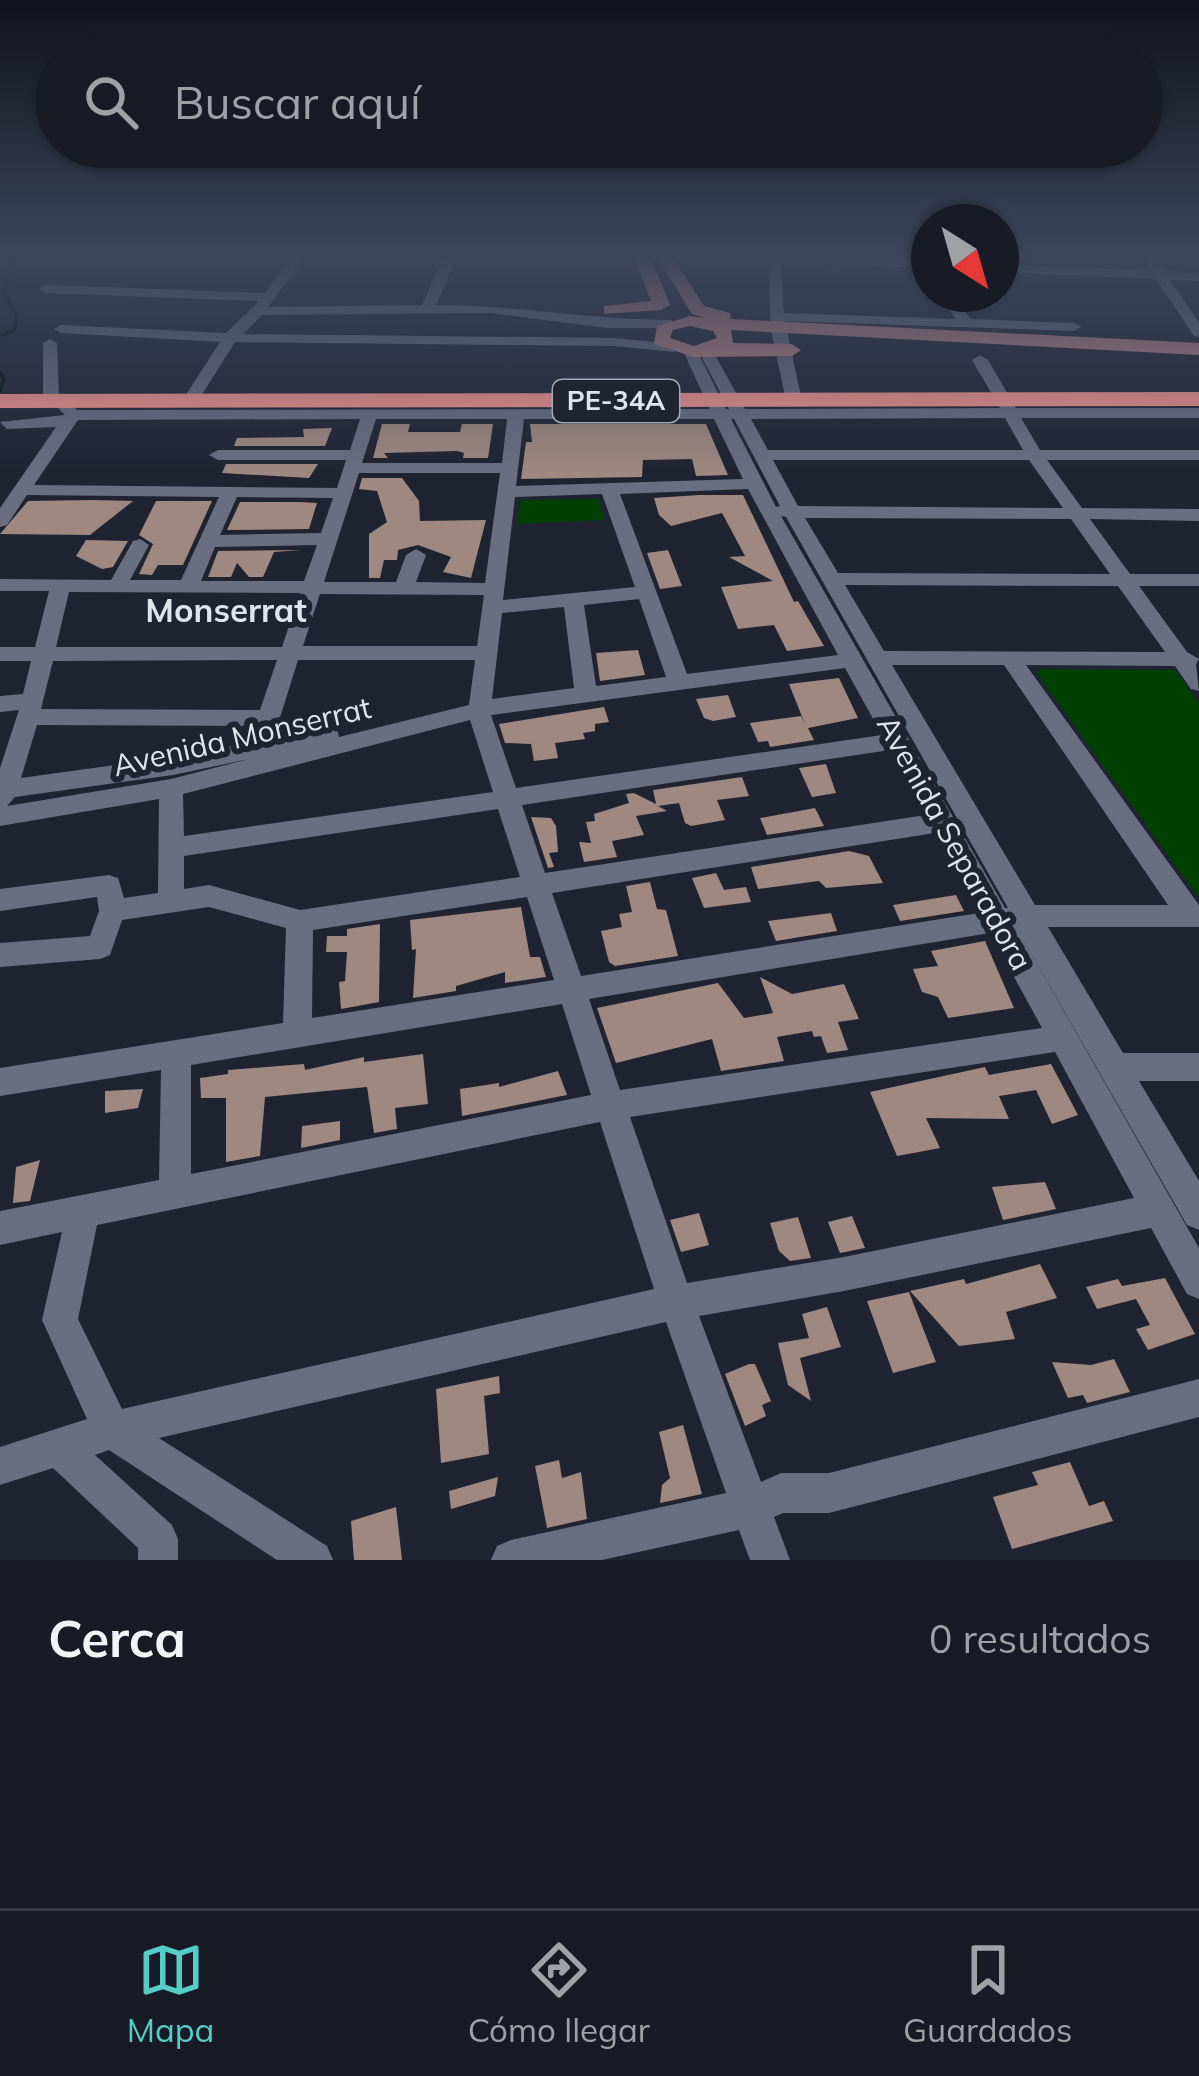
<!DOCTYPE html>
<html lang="es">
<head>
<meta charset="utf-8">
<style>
  :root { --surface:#181a26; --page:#21232e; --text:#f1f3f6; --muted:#9fa1a7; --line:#363843; --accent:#54cdc7 }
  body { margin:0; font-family:Mulish,sans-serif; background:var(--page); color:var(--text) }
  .compass { position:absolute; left:911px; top:204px; width:108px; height:108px; border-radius:50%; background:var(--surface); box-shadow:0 3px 9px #0004; rotate:143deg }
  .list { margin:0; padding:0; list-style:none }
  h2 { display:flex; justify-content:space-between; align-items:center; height:156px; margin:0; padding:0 48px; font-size:51px }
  h2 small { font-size:39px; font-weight:400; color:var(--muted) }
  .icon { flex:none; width:66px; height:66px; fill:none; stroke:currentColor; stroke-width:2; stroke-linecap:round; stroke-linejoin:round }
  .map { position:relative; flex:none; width:1199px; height:1560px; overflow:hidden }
  .search { position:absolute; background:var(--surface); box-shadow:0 3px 9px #0004; left:36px; right:36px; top:36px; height:132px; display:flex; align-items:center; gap:30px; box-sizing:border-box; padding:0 42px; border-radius:66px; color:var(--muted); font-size:45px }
  .sheet { height:348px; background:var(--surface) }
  nav { display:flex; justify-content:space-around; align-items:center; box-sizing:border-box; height:168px; border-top:3px solid var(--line); background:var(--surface); font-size:33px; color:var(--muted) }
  nav a { display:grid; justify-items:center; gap:6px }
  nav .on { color:var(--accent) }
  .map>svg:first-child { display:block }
  .green { fill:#004103 }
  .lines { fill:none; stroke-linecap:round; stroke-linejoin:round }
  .stream { stroke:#010d10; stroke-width:3 }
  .building { fill:#9e8880 }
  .minor { fill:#6a6e81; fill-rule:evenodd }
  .major { fill:#c28789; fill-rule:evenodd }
  .highway { fill:#fd988f; fill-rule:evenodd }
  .labels { text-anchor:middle; stroke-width:12; stroke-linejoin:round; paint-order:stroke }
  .shield { fill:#202332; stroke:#a7aab6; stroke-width:3 }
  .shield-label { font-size:27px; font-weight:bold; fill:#e1e4ef }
  .street-label { font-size:30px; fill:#e1e4ef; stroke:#202332 }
  .neighbourhood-label { font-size:33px; font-weight:bold; fill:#e1e4ef; stroke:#202332 }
</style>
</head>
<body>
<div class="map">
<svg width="1199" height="1560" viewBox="0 0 1199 1560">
  <rect width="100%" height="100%" fill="#202332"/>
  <!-- green -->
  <path class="green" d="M598,499L605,520L518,524L519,500Z
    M1040,669L1175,670L1199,703V898L1037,674Z"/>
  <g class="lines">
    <!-- stream -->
    <path class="stream" d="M0,336L14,330L17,317L3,290L14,269L13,254
      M0,372L4,379L0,391"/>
  </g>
  <!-- building -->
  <path class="building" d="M382,424H410L408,432H460L462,424H493L488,458H463L464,453L457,451L384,453L388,458H373Z
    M530,424H706L728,475L696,476L692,459L643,460L642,477L521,479L526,442H532Z
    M332,428L325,446H234L237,438L304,437L303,429Z
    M226,464H318L309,478L222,473Z
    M362,478H402L419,501L420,521L486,520L471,578L443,572L451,557L418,545L398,550L397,560H384L380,578H369V534L387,522L377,491L359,489Z
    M699,495H743L794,602L798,601L824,646L787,651L774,625L738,629L721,587L773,581L729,557L745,556L722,513L671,526L659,515L654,498Z
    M28,501L92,500L133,501L90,535L0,534Z
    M156,501H212L183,565H158L152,575L139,574L153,544L139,535Z
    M240,502H300L317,503L309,529L227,530Z
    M86,540L128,541L113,567L102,569L76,556Z
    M301,550L274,552L263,577H249L237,563L231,577H208L218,551Z
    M668,550L682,586L660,589L647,553Z
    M638,650L645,675L600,681L596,653Z
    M839,678L858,718L808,728L814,740L770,747L768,741L758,742L750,723L801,716L805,724L789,684Z
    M728,695L736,717L713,721L704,718L696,699Z
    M604,707L609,722L595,724V731L583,733L585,739L555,743L558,758L534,761L531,744L505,743L499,724Z
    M826,764L836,793L812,797L799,768Z
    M742,777L749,796L717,800L725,820L691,826L685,823L679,803L658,806L667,811L636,816L644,835L612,841L617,857L584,862L579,842L591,843L586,822L595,821L594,814L629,803L626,794L634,793L656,804L653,790Z
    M815,808L824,826L767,835L760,818Z
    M531,817L551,818L556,826L558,852L549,853L554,867L548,868Z
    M849,851L869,856L883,883L826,888L819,881L758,889L751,867Z
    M716,873L724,890L746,887L751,902L704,908L692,878Z
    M650,882L657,909L666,910L678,956L615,966L609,962L601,931L622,927L619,914L632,912L626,886Z
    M956,895L964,911L900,921L893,905Z
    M521,907L530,957H540L546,977L505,983V972L456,986V991L413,998L416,949L412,950L410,920Z
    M831,913L837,931L776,941L768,921Z
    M380,924L379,1002L341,1009L339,982L345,981L347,952H326L327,936H347V929Z
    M985,941L1014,1008L948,1018L938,997L922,992L913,969L938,966L931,951Z
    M760,977L792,994L844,984L859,1019L838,1022L848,1050L827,1053L821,1036L814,1037L812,1031L777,1037L784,1061L721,1071L712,1039L616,1063L597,1008L718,983L744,1018L773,1013Z
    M423,1054L428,1104L395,1108L397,1129L374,1133L367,1087L265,1097L260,1156L226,1162V1098H201L200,1078L228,1074V1070L304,1064L305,1070L364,1057V1062Z
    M1051,1064L1078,1115L1052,1124L1036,1090L999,1096L1009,1119L926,1118L940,1148L908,1154L897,1156L870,1092L985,1067L989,1075Z
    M558,1071L567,1095L462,1116L460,1089L499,1083V1087Z
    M143,1089L138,1108L105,1113V1091Z
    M340,1121V1140L301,1148L302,1126Z
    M40,1160L30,1201L13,1203L16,1167Z
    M1045,1182L1056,1209L1003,1220L992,1187Z
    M699,1213L709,1245L681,1252L670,1220Z
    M852,1216L865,1248L840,1253L828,1222Z
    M798,1217L811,1258L790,1261L779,1251L770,1223Z
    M1040,1264L1057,1298L1006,1312L1015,1339L959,1346L910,1291L964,1279L966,1284Z
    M1165,1278L1195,1334L1148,1350L1136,1329L1150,1325L1136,1299L1097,1309L1086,1287L1118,1279L1122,1286Z
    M909,1292L936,1362L893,1373L867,1301Z
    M827,1307L841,1347L800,1358L811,1401L788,1385L778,1343L809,1338L802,1314Z
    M1114,1359L1130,1392L1087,1403L1083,1395L1068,1398L1052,1362L1091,1365Z
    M749,1364H755L771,1401L762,1405L766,1416L745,1426L725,1374Z
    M499,1376L500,1393L484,1396L489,1454L441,1463L436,1389Z
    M683,1425L702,1494L660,1503L662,1485L670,1478L659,1432Z
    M559,1460L562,1478L581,1472L587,1519L547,1528L535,1466Z
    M1070,1462L1089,1506L1104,1501L1113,1521L1012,1549L993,1497L1038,1485L1032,1472Z
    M498,1477L495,1496L451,1509L449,1491Z
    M396,1507L402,1560H354L351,1521Z"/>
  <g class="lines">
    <!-- minor -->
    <path class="minor" d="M294,254H307L268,307L422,305L445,254H458L436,305C515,305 592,320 671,320L678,324L671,328H607L490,313L262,315L243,334L614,338L674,344L681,348L674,352L614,346L235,342L196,404L190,406L182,401L220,342L61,333L54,329L61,325L226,333L259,301L46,293L39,289L46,285L265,293Z
      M768,254L929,260V268L781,263L784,313L956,319L937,294H951L971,319L1074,323L1081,327L1074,331L785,321L802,401L794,406L786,401L771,330Z
      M1140,254H1153L1164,271L1199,273V281L1170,280L1199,322V337L1194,336L1156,279L1001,272V264L1151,271Z
      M50,339L57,343L59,397L66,398L77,410L710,409L683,351L690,347L697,351L726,409H729L702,358L705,355H715L745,409L1000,408L972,360L980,355L988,360L1016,408H1199V418H1021L1040,450H1199V460H1047L1082,508L1199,509V521L1090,519L1130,574H1199V586H1139L1187,652L1199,659L1196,664L1199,691L1191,689L1175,666L1026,665L1199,905V927H1048L1123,1053H1199V1081H1139L1199,1181V1230L1187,1225L1017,929L1199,1248V1299L1187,1294L1151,1228L844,1291L699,1316L761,1482L781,1473H829L1199,1379V1417L829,1513H783L774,1517L790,1560H750L739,1530L602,1560H491L497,1546L511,1540L726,1493L666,1322L159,1438L327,1546L333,1560H277L109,1450L95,1455L172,1525L178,1539V1560H138V1548L53,1468L0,1485V1447L87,1419L42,1320L62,1232L0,1245V1211L159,1180L161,1070L0,1096V1068L283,1023L286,928L209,907L122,920L110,955L100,959L0,967V943L90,936L99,911L97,897L0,911V889L109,875L118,878L124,898L158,893L159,799L0,826V768L19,710L0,712V696L23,694L31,661H0V647H35L49,591H0V579L111,580L133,541L140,539L149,545L130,580H181L219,497L27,495L7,525L0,527V508L56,427L7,429L0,422L65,415L55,405L43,401V343ZM1005,418L1023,450H768L751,419ZM360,419L350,450H218L209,455L218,460H346L337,488L34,485L78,420ZM376,419H507L502,463H362ZM524,419H714L743,479L516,486ZM731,419H734L780,506L776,507ZM773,460H1029L1063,508L798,506ZM359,473H500L485,583L416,582L426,555L416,549L406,555L396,582H324ZM748,489L838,655L687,674L620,494ZM602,494L635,587L503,600L515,497ZM237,497L333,498L321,533L220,535ZM781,516L786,517L1008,908H1005ZM805,518L1071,519L1110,574L838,573ZM317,545L304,581H201L215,547ZM845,585L1118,586L1165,652L884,651ZM69,592L300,593L282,647H56ZM320,594L484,595L477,646H303ZM639,599L666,677L596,686L584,605ZM564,607L574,688L492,699L502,613ZM277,660L260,710L41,709L53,661ZM298,660H475L469,705L339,737L337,728L329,726L274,737ZM892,665H1004L1168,905H1035ZM845,668L882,735L516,788L491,715ZM470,720L493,792L184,836L183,794ZM37,725L254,726L249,742L173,757L21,778ZM890,750L926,815L545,873L522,805ZM249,759L171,779L7,806L15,797L173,775ZM498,809L520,877L300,910L209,885L184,889V856ZM935,833L979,913L581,976L552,893ZM527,897L554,980L312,1018L313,930ZM990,933L1042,1028L620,1090L589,999ZM562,1004L591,1095L191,1174V1065ZM1055,1052L1134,1198L844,1257L687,1283L630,1117ZM600,1122L654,1289L122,1409L78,1319L97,1225Z"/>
    <!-- major -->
    <path class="major" d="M633,254H649L670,305L661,310L604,314V306L651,301Z
      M655,254H671L704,306L730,313L731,319L1199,343V355L731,330L733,343L792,344L801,350L792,356L694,357L654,344L657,326L690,316L706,318L692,314ZM690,326L713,331L717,338L694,346L670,338L673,330Z"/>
    <!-- highway -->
    <path class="highway" d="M1199,392V406L0,408V394Z"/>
  </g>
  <!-- sky -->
  <linearGradient id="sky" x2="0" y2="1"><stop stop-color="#12131c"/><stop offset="0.54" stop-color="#3c455a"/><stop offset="1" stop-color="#3c455a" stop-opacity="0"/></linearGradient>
  <rect width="1199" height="473" fill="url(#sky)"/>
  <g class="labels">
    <!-- shield labels -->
    <rect class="shield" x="553" y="380" width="126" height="42" rx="9"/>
    <g class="shield-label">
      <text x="616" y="410">PE-34A</text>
    </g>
    <!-- street labels -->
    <g class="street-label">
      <text transform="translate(242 737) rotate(-13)" y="10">Avenida Monserrat</text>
      <text transform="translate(954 843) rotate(61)" y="10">Avenida Separadora</text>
    </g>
    <!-- neighbourhood labels -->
    <g class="neighbourhood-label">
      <text x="226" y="622">Monserrat</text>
    </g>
  </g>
</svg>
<svg class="compass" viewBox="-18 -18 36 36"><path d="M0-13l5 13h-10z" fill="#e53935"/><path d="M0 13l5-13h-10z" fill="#9fa1a7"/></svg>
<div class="search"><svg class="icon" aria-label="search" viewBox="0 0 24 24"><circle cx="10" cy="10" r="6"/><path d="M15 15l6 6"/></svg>Buscar aquí</div>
</div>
<section class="sheet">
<h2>Cerca<small>0 resultados</small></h2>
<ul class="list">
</ul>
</section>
<nav>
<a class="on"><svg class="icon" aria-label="map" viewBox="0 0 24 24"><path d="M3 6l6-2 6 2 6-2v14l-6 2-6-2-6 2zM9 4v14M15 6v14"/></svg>Mapa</a>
<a><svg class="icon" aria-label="directions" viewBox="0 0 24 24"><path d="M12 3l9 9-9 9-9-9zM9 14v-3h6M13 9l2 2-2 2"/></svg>Cómo llegar</a>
<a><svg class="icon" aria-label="saved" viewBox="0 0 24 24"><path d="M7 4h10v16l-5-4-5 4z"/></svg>Guardados</a>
</nav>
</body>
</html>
